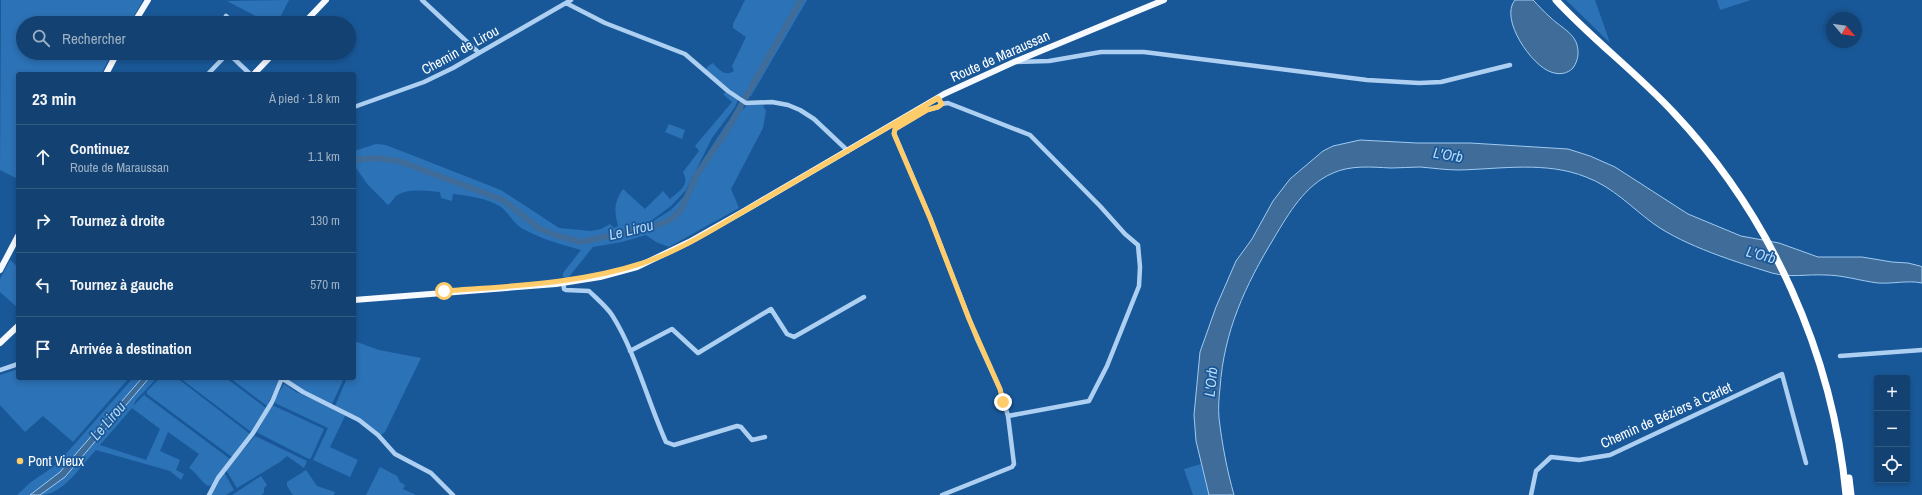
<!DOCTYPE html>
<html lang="fr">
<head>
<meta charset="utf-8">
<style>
  :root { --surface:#134272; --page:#204d7a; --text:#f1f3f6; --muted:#9db0c4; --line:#325b84 }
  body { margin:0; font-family:"Archivo Narrow",sans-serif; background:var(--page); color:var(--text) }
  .controls { position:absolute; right:12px; bottom:12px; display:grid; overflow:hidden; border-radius:4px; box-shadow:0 2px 6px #0003 }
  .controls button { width:36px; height:36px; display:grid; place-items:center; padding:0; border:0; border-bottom:1px solid var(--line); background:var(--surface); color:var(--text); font:20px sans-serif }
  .compass { position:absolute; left:1826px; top:12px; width:36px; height:36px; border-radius:50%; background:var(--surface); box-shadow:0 2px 6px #0003; rotate:119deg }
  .stop { position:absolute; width:12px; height:12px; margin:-9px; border:3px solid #ffcc6c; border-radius:50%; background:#fff }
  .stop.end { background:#ffcc6c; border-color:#fff; box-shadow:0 1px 4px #0008 }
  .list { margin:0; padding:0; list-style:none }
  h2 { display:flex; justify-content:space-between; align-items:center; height:52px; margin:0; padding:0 16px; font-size:17px }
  h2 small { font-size:13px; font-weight:400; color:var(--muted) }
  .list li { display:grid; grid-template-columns:26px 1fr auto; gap:12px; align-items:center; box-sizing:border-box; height:64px; padding:0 16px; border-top:1px solid var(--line) }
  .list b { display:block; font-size:15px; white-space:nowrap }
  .list p { margin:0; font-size:13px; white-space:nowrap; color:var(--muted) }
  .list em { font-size:13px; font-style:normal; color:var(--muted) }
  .icon { flex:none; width:22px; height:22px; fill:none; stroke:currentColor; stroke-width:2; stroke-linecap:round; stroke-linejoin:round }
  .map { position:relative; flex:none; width:1922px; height:495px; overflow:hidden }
  .search { position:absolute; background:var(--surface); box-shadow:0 2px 6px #0003; left:16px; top:16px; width:340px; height:44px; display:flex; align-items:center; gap:10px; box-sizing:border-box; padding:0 14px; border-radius:22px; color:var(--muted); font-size:15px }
  .panel { position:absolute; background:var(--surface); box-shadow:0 2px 6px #0003; left:16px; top:72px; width:340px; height:308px; border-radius:4px }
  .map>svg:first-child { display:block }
  .green { fill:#2c72b6; fill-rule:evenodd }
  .water { fill:#3f6c99; stroke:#9fcbf3 }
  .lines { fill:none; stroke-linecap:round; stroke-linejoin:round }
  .river { stroke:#3f6c99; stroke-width:6 }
  .minor { stroke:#adcff1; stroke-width:4.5 }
  .major { stroke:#f6faff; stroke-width:6 }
  .highway { stroke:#fff; stroke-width:7 }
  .route { stroke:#ffcc6c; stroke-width:5 }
  .poi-dot { fill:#ffcc6c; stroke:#195898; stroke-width:1.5 }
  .labels { text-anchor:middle; stroke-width:3.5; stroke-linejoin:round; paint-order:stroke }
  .street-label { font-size:14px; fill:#fff; stroke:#195898 }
  .poi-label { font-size:14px; fill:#fff; stroke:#195898; text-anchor:start }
  .water-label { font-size:15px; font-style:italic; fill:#b9d9f7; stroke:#195898 }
</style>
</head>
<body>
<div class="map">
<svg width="1922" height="495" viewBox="0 0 1922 495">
  <rect width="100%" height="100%" fill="#195898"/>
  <!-- green -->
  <path class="green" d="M1,0H143L130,23H23V53H112L101,74H18V179L0,170Z
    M289,0L277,23H269L227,1Z
    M745,0H799L745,95L742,97L733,92L706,69L708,66L713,63C719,70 725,77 734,71L732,66L746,37L733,28V24Z
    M803,0H807L751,96H748Z
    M1566,0H1595L1610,43Z
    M1717,0H1751L1720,10Z
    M727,92L738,100L735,107L712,138L686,190L671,206L648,223L641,227L583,241L639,230L671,210L693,187L705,157L727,123L749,104L762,103L766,111L763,128L731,189L739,208L669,247L656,242L646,235L622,242L593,247L568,278L563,277V273L581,250C562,245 542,239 525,230C514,225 510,214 501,207C488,198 468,196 453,194L452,201L441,198L440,192C427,191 408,188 396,196C393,199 391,203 388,205L368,185L356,168L354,169V151L376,144L386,145L501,190L559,228L591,231L601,229L610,224L614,228L618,226C614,210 614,202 623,189L645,209L663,191L670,199C680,190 690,186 683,172L699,151L695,146L732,102L723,94Z
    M669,124L685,130L682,139L665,132Z
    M10,260L18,267V308L0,292V279Z
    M354,341L379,350L421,358L385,432L381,435L360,419L335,406L347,378H354V364L356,362L354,361Z
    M18,369V378H129L73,442L43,416L25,432L0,405V375Z
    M133,378H142L60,472L30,495H17L31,482L56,465Z
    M149,378H157L136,400L133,406L144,395L230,459L212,485L208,486C201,482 197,473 189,468L199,454L168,432L160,451L180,460L176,470L184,474L181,480L170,471L96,450C81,465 64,495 40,495L65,477ZM132,408L160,429L146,460L100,445Z
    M160,378H177L250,434L232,457L147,394V391Z
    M180,378H226L266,408L251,432Z
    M230,378H280L267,406Z
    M284,378H344L332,404L313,396Z
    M284,384L296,392L346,414L330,447L358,460L350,477L313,460L328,428L275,403V399Z
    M272,405L324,429L311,458L309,459L258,433L257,432Z
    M255,436L307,461L304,468L287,456L280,462L237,488L226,470Z
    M1201,464L1209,495H1193L1184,469Z
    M380,467L397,476L400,482L405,485L403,489L416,495H366Z
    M306,470L317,486L335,492L334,495H293L287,486V482Z
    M224,472L234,490L226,495H209Z
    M261,476L267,485L264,488V493L261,495H232Z"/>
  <!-- water -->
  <path class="water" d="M1515,0H1533C1539,6 1544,12 1550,17C1562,29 1579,34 1578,54C1578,58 1576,64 1573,68C1567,74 1559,75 1551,72C1532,66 1499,19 1515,0Z
    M1360,140L1417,143H1470L1568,149L1590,156L1615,167L1688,214L1741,236L1779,243L1818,257H1862L1892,262L1908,263L1920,266L1922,267V283C1908,280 1893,284 1878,283C1861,281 1843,275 1825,275C1807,274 1790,278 1772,273C1736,262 1685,246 1654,224C1632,208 1613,187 1586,177C1546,161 1501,169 1459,170C1446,170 1433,168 1420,167C1410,167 1401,168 1391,168C1371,167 1351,165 1333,173C1305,185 1289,213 1274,238C1245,286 1224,331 1220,388C1219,398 1218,408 1219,418C1222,444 1227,470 1234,495H1209L1196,441L1194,415L1200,352L1216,307L1236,261L1252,239L1273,201L1290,179L1323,151L1333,146Z
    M142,378H149L65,477L40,495H30L60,472Z"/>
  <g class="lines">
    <!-- river -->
    <path class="river" d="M354,160L374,158L399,161L503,200L540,229L558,236L581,242L655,226L670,220L681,210L697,174L726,132L801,0"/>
    <!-- minor -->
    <path class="minor" d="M422,0L479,53
      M566,3L605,23L685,54L728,91L746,103L772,102L788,105L800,110L814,119L848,151
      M226,16L234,23
      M259,23L262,20
      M228,53L250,74
      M1016,62L1049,61L1101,52H1144L1367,80L1419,83L1441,82L1510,65
      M208,74L228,53
      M938,98L941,104L948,103L1030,135L1100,206L1125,234L1138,245L1140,267L1139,286L1107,366L1089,401L1008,416
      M354,107L424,82L453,68L571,0
      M563,281L564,289L566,290L589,291C596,298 606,306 612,315C635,351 648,402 666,442L674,445L737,426L741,427L752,440L765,437
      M630,351L672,329L698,353L771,309L787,334L794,337L864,297
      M1840,356L1922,350
      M0,370L18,364
      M283,379L303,392L359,420L378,435L395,454L431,473L453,495
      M209,495L218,478L253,433L272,402L282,378
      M942,495L1012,467L1014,464L1008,416L1000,389L977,339L930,218L894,133L895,129L927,110L938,107L942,104
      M1531,495L1536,471L1551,457L1579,460L1610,455L1782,374L1806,463"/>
    <!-- major -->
    <path class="major" d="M134,23L148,0
      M304,23L326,0
      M106,74L117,53
      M254,74L274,53
      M0,270L18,236
      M354,300L556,284L600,277L637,267L689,242L744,211L944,94L1014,62L1164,0
      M0,343L18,326"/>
    <!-- highway -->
    <path class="highway" d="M1556,0C1593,40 1637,73 1674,113C1771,216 1833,354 1846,495
      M1849,478L1851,495"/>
  </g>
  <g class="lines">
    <!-- route -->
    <path class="route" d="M444,291C510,286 579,284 643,263C682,250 718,226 753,206C815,170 876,134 938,98L942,104L938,107L927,110L895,129L894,134L930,218L969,319L1000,389L1003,402"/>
  </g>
  <!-- markers -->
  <circle class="poi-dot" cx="20" cy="461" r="4"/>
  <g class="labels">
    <!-- street labels -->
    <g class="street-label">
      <text transform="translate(460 50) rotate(-29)" y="5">Chemin de Lirou</text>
      <text transform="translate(1000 56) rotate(-24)" y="5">Route de Maraussan</text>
      <text transform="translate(1666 415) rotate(-24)" y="5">Chemin de Béziers à Carlet</text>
    </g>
    <!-- poi labels -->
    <g class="poi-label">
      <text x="28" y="466">Pont Vieux</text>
    </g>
    <!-- water labels -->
    <g class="water-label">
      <text transform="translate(1448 155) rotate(9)" y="5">L'Orb</text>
      <text transform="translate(631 230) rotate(-13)" y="5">Le Lirou</text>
      <text transform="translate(1761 255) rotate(15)" y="5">L'Orb</text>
      <text transform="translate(1211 382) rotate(-84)" y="5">L'Orb</text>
      <text transform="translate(108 421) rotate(-49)" y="5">Le Lirou</text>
    </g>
  </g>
</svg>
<div class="controls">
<button>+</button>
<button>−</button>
<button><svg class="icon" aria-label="locate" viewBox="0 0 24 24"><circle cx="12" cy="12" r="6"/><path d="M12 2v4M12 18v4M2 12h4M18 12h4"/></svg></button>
</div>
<svg class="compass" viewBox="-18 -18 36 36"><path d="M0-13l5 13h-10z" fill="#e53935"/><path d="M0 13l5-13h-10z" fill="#9db0c4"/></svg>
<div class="stop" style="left:444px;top:291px"></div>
<div class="stop end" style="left:1003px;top:402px"></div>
<div class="search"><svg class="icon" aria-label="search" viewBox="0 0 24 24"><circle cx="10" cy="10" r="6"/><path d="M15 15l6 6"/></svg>Rechercher</div>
<section class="panel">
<h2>23 min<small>À pied · 1.8 km</small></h2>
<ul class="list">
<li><svg class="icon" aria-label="ahead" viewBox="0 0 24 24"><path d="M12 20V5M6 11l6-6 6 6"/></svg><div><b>Continuez</b><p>Route de Maraussan</p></div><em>1.1 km</em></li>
<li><svg class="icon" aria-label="right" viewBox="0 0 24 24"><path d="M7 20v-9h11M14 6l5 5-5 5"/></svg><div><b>Tournez à droite</b></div><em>130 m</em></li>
<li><svg class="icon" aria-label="left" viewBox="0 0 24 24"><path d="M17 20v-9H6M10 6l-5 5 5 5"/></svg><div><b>Tournez à gauche</b></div><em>570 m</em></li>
<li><svg class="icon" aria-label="arrive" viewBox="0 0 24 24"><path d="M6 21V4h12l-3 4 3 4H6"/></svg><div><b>Arrivée à destination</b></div></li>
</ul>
</section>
</div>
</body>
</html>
